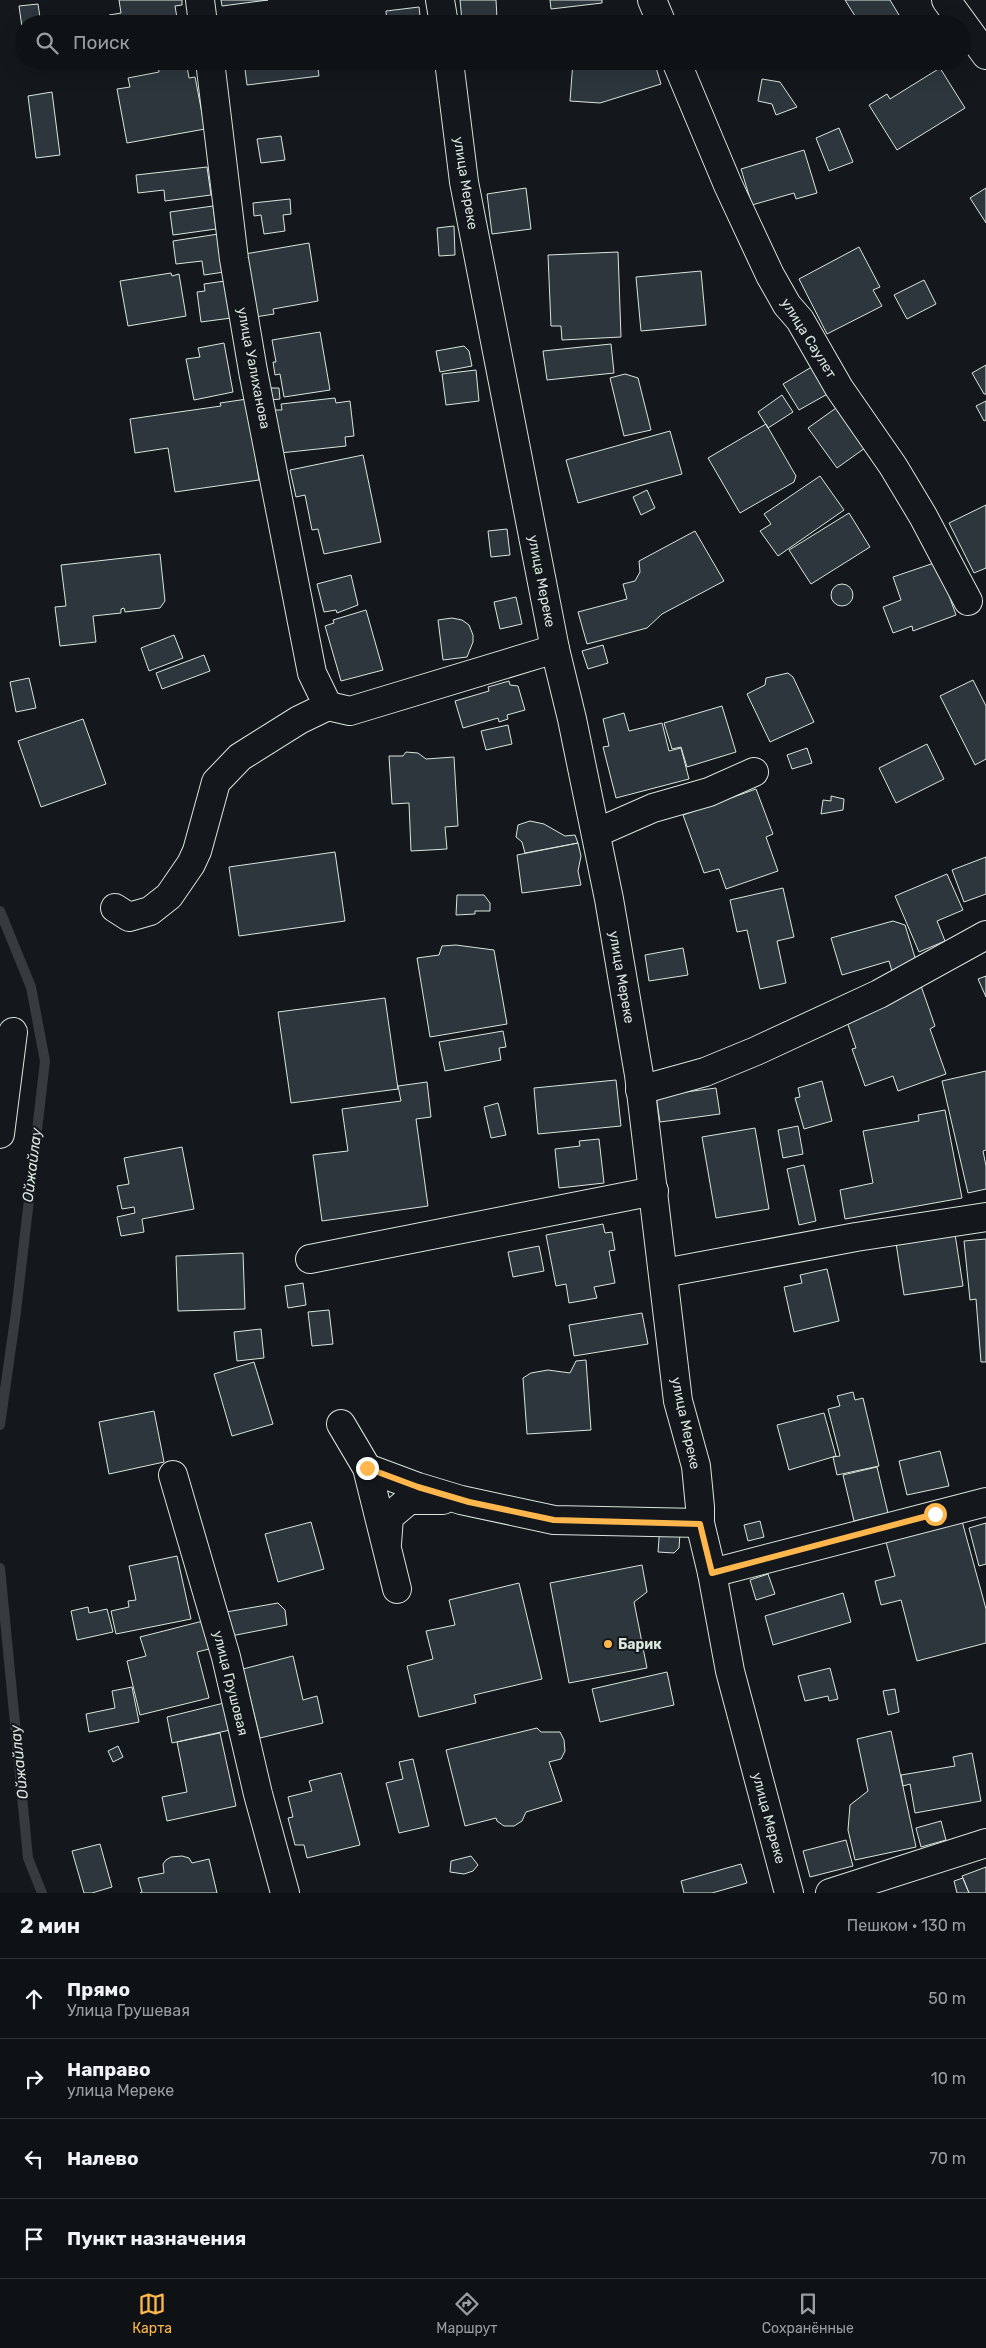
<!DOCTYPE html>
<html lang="ru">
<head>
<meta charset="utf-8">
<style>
  :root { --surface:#0f1215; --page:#181b1e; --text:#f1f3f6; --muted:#9b9ea0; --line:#2f3234; --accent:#ffb74d }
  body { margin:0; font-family:Rubik,sans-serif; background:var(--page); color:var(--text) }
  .stop { position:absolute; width:15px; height:15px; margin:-11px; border:4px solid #ffb74d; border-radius:50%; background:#fff }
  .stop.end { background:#ffb74d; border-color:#fff; box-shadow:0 1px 5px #0008 }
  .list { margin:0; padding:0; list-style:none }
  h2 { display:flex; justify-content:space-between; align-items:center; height:65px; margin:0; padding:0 20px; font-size:21px }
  h2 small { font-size:16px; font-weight:400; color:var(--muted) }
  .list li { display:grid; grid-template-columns:32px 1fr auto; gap:15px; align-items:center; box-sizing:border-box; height:80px; padding:0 20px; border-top:1px solid var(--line) }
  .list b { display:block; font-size:19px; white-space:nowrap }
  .list p { margin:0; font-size:16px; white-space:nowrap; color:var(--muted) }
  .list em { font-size:16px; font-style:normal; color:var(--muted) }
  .icon { flex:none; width:28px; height:28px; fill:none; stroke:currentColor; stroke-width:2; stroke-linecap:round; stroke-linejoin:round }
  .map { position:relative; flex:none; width:986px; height:1893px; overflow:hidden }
  .search { position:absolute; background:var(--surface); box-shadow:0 5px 20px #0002; left:15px; right:15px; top:15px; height:55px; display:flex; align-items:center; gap:12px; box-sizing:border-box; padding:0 18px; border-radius:28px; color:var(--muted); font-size:19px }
  .sheet { height:385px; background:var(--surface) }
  nav { display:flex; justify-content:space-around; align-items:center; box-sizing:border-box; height:70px; border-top:1px solid var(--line); background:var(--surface); font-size:14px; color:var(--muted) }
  nav a { display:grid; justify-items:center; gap:2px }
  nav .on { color:var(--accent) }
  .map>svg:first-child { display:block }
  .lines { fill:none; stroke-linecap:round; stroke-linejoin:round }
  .stream { stroke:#363b3e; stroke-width:10 }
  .building { fill:#2c363c; stroke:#d8e6dc }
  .minor-casing { stroke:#d8e6dc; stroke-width:30 }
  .tertiary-casing { stroke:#d8e6dc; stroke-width:30 }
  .minor { stroke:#14181c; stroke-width:28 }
  .tertiary { stroke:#14181c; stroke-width:28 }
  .route { stroke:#ffb74d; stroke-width:6 }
  .poi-dot { fill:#ffb74d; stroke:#14181c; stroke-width:2 }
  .labels { text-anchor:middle; stroke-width:4; stroke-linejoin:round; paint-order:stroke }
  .street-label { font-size:14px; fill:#d8e6dc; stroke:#14181c }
  .poi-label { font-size:14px; font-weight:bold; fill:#d8e6dc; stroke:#14181c; text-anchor:start }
  .water-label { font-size:15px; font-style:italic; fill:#d8e6dc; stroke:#14181c }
</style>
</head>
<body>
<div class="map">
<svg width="986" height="1893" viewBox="0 0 986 1893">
  <rect width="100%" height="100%" fill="#14181c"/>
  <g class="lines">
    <!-- stream -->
    <path class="stream" d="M0,911L31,987L45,1061L16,1312L0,1425
      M0,1568L28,1858L42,1893"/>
  </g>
  <!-- building -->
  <path class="building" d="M119,0H182V5L175,6L178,24H110L109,15L121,13Z
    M221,0H268L222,6Z
    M460,0H496L497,18L462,21Z
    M550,0H602V3L551,9Z
    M845,0H890L899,15L885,24H860Z
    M38,4L41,24H24L23,34L19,6Z
    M419,7L421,24H387L386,11Z
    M311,16L312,24H255Z
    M634,16L644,24H615L622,17Z
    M177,61H186L189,78L195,77L205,129L127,143L117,89L130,87L128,78L159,72L158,65Z
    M244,61H317L319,76L247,85Z
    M573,61H654L661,84L600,103L570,101Z
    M940,68L965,108L897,150L869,105L887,94L890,99Z
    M762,79L780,82L797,107L776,115L772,104L758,101Z
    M52,92L60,155L36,158L28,96Z
    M839,128L853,162L829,171L816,138Z
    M281,136L285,160L261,163L257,139Z
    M804,150L817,193L796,199L794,193L752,205L741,169Z
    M207,167L211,195L165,201L164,190L138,193L136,175Z
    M526,188L531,229L492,234L487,194Z
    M986,188V223L970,198Z
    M290,199L291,214L283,215L285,231L264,234L261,215L254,216L253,203Z
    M213,206L216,229L173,235L170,212Z
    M454,226L455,255L439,256L437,228Z
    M225,233L231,271L204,275L202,261L176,264L173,241Z
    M309,243L318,301L273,309L274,314L255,317L245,254Z
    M859,247L880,287L873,290L882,306L827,334L799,279Z
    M618,252L621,337L562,340L561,326H551L548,255Z
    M701,271L706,325L641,331L636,277Z
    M171,273L172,276L179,274L186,316L128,326L120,281Z
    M924,280L936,304L907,319L894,295Z
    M225,281L231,318L201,322L197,292L205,291L204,284Z
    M320,332L330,390L284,397L280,374L275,375L273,362H276L272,340Z
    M224,343L233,392L194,400L186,359L200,357L198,348Z
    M611,344L614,373L547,380L543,351Z
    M464,346L469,351L472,366L440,372L436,351Z
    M815,365L831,392L799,410L783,384Z
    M986,365V394H984L972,373Z
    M476,370L479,401L446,405L442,374Z
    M625,374L638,378L651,430L624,436L610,378Z
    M270,388H279L280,399L271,400Z
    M782,395L793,412L768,428L758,412Z
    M335,398L336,403L350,401L354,436L345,437L346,446L280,453L275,410H282L281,404Z
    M247,399L259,480L175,492L168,448L135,453L130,419L221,406L220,403Z
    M986,401V420L984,421L976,406Z
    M836,408L865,448L837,468L808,428Z
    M766,424L796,476L794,482L740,513L708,458Z
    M670,431L682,474L578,503L566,460Z
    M363,455L381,542L324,554L318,529L312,530L305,495L296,497L290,470Z
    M820,476L844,510L778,556L760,531L771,524L764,514Z
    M647,490L655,508L641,515L633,497Z
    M986,505V568L974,573L949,523Z
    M849,513L870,547L811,584L789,550Z
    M507,529L510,555L491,557L488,531Z
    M695,531L724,581L662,614L647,628L587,644L578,612L627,599L623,584L635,581L640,572L639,561Z
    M160,554L165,601L160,608L125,612L124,608L121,609V613L93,616L96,642L60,646L55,607L66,606L61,565Z
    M937,562L956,615L913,631L912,626L893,633L883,607L901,600L893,577Z
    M351,575L358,605L337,613L336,610L324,612L317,584Z
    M831 595a11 11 0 1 1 22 0a11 11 0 1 1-22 0Z
    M516,597L522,624L500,629L494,602Z
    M366,610L383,670L341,681L325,626L334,623L333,620Z
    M452,618L462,620L469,625L473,635V642L467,657L443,660L438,620Z
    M174,635L183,658L149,671L141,648Z
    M603,645L608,663L588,669L582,651Z
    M204,655L210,671L162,689L156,673Z
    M788,673L793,677L814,722L770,742L747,694L765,685L766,678Z
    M29,678L36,708L16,712L10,682Z
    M973,680L986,706V759L975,765L940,696Z
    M509,681L510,685L518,686L525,710L507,715L508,719L499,722L498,718L463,728L455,701L489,691L488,687Z
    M722,706L736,752L687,767L681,747L672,749L664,723Z
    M624,713L629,731L662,723L669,751L681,748L689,779L616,798L603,747L609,746L603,719Z
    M83,719L106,784L41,807L18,741Z
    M508,725L512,744L486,750L481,731Z
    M927,744L944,779L896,803L879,768Z
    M807,748L812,763L792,769L787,755Z
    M406,752L418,753L426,759L454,757L458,826L445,827L447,849L411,851L409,803L392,804L389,756H403Z
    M756,789L773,834L766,837L778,871L726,889L719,869L704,873L683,815Z
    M831,796L844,799L843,810L821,814L823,800L831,801Z
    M530,821L544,824L565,836L575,835L578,843L525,853L522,842L516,837L518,825Z
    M578,843L581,856L578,871L581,885L522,893L517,855Z
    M335,852L345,921L239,936L229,867Z
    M986,857V894L964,902L952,870Z
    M947,874L963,910L937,921L945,941L919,952L895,896Z
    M783,888L794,937L777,941L786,983L760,989L747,930L737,932L730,900Z
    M457,895H484L490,903V911H475V914L456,915Z
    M893,921L905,925L917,964L892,971L889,961L842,975L831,938Z
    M456,945L494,950L507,1024L430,1037L417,958L439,955L442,946Z
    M683,948L688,975L649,981L645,955Z
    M986,976V997L978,979Z
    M920,983L935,1026L930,1029L946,1074L898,1091L893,1076L865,1086L852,1049L856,1048L846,1019Z
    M385,998L398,1089L291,1103L278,1012Z
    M503,1031L506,1047L499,1048L501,1060L445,1071L439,1042Z
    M986,1071V1150L983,1151L986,1166V1189L968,1193L942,1081Z
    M616,1080L621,1126L538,1134L534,1088Z
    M822,1081L832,1121L804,1129L795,1098L800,1097L798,1088Z
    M427,1082L431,1117L416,1119L428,1206L322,1221L313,1155L348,1151L342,1109L401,1101L398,1086Z
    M716,1088L720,1114L660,1122L656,1096Z
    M498,1103L506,1135L491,1138L484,1107Z
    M945,1110L962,1198L845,1219L840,1190L873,1183L863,1131L919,1121L918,1115Z
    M798,1126L803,1154L783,1158L778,1130Z
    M755,1128L769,1209L716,1218L702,1137Z
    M599,1139L604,1183L559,1188L555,1149L580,1146L579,1141Z
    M182,1147L194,1209L142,1219L144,1232L121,1236L117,1217L135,1213L134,1207L122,1209L117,1186L129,1184L124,1158Z
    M804,1165L816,1221L799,1225L787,1169Z
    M603,1224L605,1233L612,1232L615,1250L609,1251L615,1283L594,1287L597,1298L569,1303L566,1284L556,1286L546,1235Z
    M955,1234L963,1286L904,1295L896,1243Z
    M986,1239V1362H981L976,1299L970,1300L964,1241Z
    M539,1246L544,1271L513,1277L508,1252Z
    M243,1253L245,1309L178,1311L176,1256Z
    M827,1269L839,1321L794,1332L784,1287L802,1283L800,1275Z
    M303,1283L306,1305L288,1308L285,1286Z
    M329,1310L333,1344L312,1346L308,1312Z
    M642,1313L648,1344L574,1356L569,1325Z
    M261,1329L264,1358L237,1361L234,1332Z
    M586,1360L591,1430L527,1434L523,1378L531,1373L548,1370L570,1373L576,1361Z
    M254,1362L273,1424L232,1436L214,1374Z
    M853,1392L855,1400L863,1398L879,1466L837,1475L833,1457L840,1456L828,1409L840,1406L837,1396Z
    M154,1411L164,1462L109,1474L99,1422Z
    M824,1413L836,1456L789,1470L777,1425Z
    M940,1451L949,1486L907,1495L899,1461Z
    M877,1467L888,1513L854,1521L843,1475Z
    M760,1521L764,1537L748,1541L744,1525Z
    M962,1521L986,1609V1643L917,1661L901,1600L881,1605L875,1581L895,1576L886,1542Z
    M311,1522L324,1569L278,1582L265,1534Z
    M986,1523V1564L979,1566L969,1528Z
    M660,1525L680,1533L679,1548L674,1553L658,1552Z
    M177,1556L191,1619L116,1634L111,1611L129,1607L128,1601L136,1600L129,1566Z
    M642,1565L647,1592L634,1602L647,1668L569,1683L550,1583Z
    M768,1574L775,1594L756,1600L750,1580Z
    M519,1583L542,1679L474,1695L476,1703L419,1717L407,1666L433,1659L426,1631L455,1625L449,1600Z
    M843,1593L851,1622L773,1645L765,1616Z
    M278,1603L285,1610L287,1625L231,1636L226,1612Z
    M88,1607L89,1613L107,1609L113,1632L77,1640L71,1611Z
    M203,1621L209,1649L197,1652L209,1698L140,1715L127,1661L146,1656L140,1637Z
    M293,1656L303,1700L317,1696L323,1723L260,1738L243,1669Z
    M830,1668L838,1699L829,1701L828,1696L805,1701L798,1676Z
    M667,1672L674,1705L600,1722L592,1689Z
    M132,1687L139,1722L89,1732L86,1714L115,1708L112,1691Z
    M895,1689L899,1712L888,1715L883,1691Z
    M224,1703L230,1730L172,1743L167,1717Z
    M537,1728L541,1732H560L564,1740L565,1751L561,1759L549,1762L562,1801L526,1812L522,1821L514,1826H504L497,1821L496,1818L465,1826L446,1750Z
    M891,1731L916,1847L855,1860L848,1830L850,1805L868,1791L857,1739Z
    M220,1733L236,1806L167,1821L162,1797L187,1792L177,1742Z
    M118,1746L123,1757L113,1762L108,1751Z
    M972,1753L981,1801L915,1813L910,1784L903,1786L901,1775L955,1766L953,1757Z
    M413,1759L429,1826L399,1833L386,1783L403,1779L399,1762Z
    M341,1773L360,1845L307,1858L304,1845H295L288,1818L293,1817L288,1797L312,1791L309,1781Z
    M941,1821L946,1840L921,1847L916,1828Z
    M846,1840L853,1866L810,1877L803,1851Z
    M100,1844L112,1887L92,1893H84L72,1851Z
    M182,1856L189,1858L192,1863L209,1859L217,1893H140L142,1892L138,1878L164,1873L163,1864L166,1860L171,1857Z
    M471,1856L478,1865L473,1871L464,1874L450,1872L451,1861Z
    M741,1864L747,1883L712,1893H684L681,1881Z
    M986,1867V1893H969L962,1876Z
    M963,1878L969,1893H957L954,1881Z"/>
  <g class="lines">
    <!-- minor casing -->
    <g class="minor-casing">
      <path id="minor" d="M200,0L203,24
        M652,0L662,24
        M946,0L986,55
        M210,61L234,259L253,371L312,673L328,706
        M676,61L728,185L770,275L787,305L800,320L839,388L893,466L923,516L968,601
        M596,833L653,808L709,792L754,772
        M115,908L129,917L150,911L169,896L191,864L197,851L216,782L240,757L299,720L328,706L350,711L555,649
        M640,1090L705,1072L756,1051L879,994L986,935
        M0,1134L13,1032
        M310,1259L654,1191
        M664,1273L856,1237L986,1217
        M341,1424L367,1468L418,1487L461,1500L554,1520L700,1523
        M367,1468L397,1589
        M173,1475L226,1657L258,1794L285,1893
        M387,1544L389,1517L409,1500H443
        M712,1573L986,1502
        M830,1893L986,1843"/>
    </g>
    <!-- tertiary casing -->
    <g class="tertiary-casing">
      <path id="tertiary" d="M440,0L444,24
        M449,61L464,182L555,649L572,719L609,899L639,1075L678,1401L696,1466L700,1507V1523L712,1573L730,1671L789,1893"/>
    </g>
    <!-- minor -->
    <use href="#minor" class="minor"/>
    <!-- tertiary -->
    <use href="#tertiary" class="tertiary"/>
  </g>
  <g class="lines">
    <!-- route -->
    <path class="route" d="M367,1468L418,1487L469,1502L554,1520L700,1524L712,1573L935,1514"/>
  </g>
  <!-- markers -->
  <circle class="poi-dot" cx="608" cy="1644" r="5"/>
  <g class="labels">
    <!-- street labels -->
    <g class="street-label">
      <text transform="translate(466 183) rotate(81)" y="5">улица Мереке</text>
      <text transform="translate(809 338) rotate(58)" y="5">улица Саулет</text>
      <text transform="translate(254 368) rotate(79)" y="5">улица Уалиханова</text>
      <text transform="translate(542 581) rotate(79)" y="5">улица Мереке</text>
      <text transform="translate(622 977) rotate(80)" y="5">улица Мереке</text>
      <text transform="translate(686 1423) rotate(78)" y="5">улица Мереке</text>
      <text transform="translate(231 1683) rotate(76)" y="5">улица Грушовая</text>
      <text transform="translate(769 1818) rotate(75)" y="5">улица Мереке</text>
    </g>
    <!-- poi labels -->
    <g class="poi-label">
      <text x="618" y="1649">Барик</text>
    </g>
    <!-- water labels -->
    <g class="water-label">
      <text transform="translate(32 1165) rotate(-83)" y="5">Ойжайлау</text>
      <text transform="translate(19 1762) rotate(-96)" y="5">Ойжайлау</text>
    </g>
  </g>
</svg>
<div class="stop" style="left:935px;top:1514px"></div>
<div class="stop end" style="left:367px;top:1468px"></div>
<div class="search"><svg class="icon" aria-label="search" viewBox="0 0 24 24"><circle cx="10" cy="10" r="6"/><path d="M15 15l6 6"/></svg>Поиск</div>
</div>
<section class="sheet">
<h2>2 мин<small>Пешком · 130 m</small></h2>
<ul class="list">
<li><svg class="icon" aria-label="ahead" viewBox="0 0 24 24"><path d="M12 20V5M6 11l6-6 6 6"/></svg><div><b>Прямо</b><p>Улица Грушевая</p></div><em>50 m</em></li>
<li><svg class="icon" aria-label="right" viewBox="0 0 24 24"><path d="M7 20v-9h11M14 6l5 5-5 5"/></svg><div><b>Направо</b><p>улица Мереке</p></div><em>10 m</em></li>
<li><svg class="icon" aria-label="left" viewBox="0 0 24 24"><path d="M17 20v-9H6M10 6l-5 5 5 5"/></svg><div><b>Налево</b></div><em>70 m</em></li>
<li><svg class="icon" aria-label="arrive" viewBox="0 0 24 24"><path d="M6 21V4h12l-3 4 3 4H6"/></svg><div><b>Пункт назначения</b></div></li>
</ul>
</section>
<nav>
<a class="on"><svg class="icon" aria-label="map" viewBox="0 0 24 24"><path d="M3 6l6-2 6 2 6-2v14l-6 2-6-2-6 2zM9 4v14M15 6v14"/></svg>Карта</a>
<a><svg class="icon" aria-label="directions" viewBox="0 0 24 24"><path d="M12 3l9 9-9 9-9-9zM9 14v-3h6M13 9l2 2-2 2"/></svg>Маршрут</a>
<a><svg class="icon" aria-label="saved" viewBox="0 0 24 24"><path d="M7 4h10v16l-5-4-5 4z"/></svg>Сохранённые</a>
</nav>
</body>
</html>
